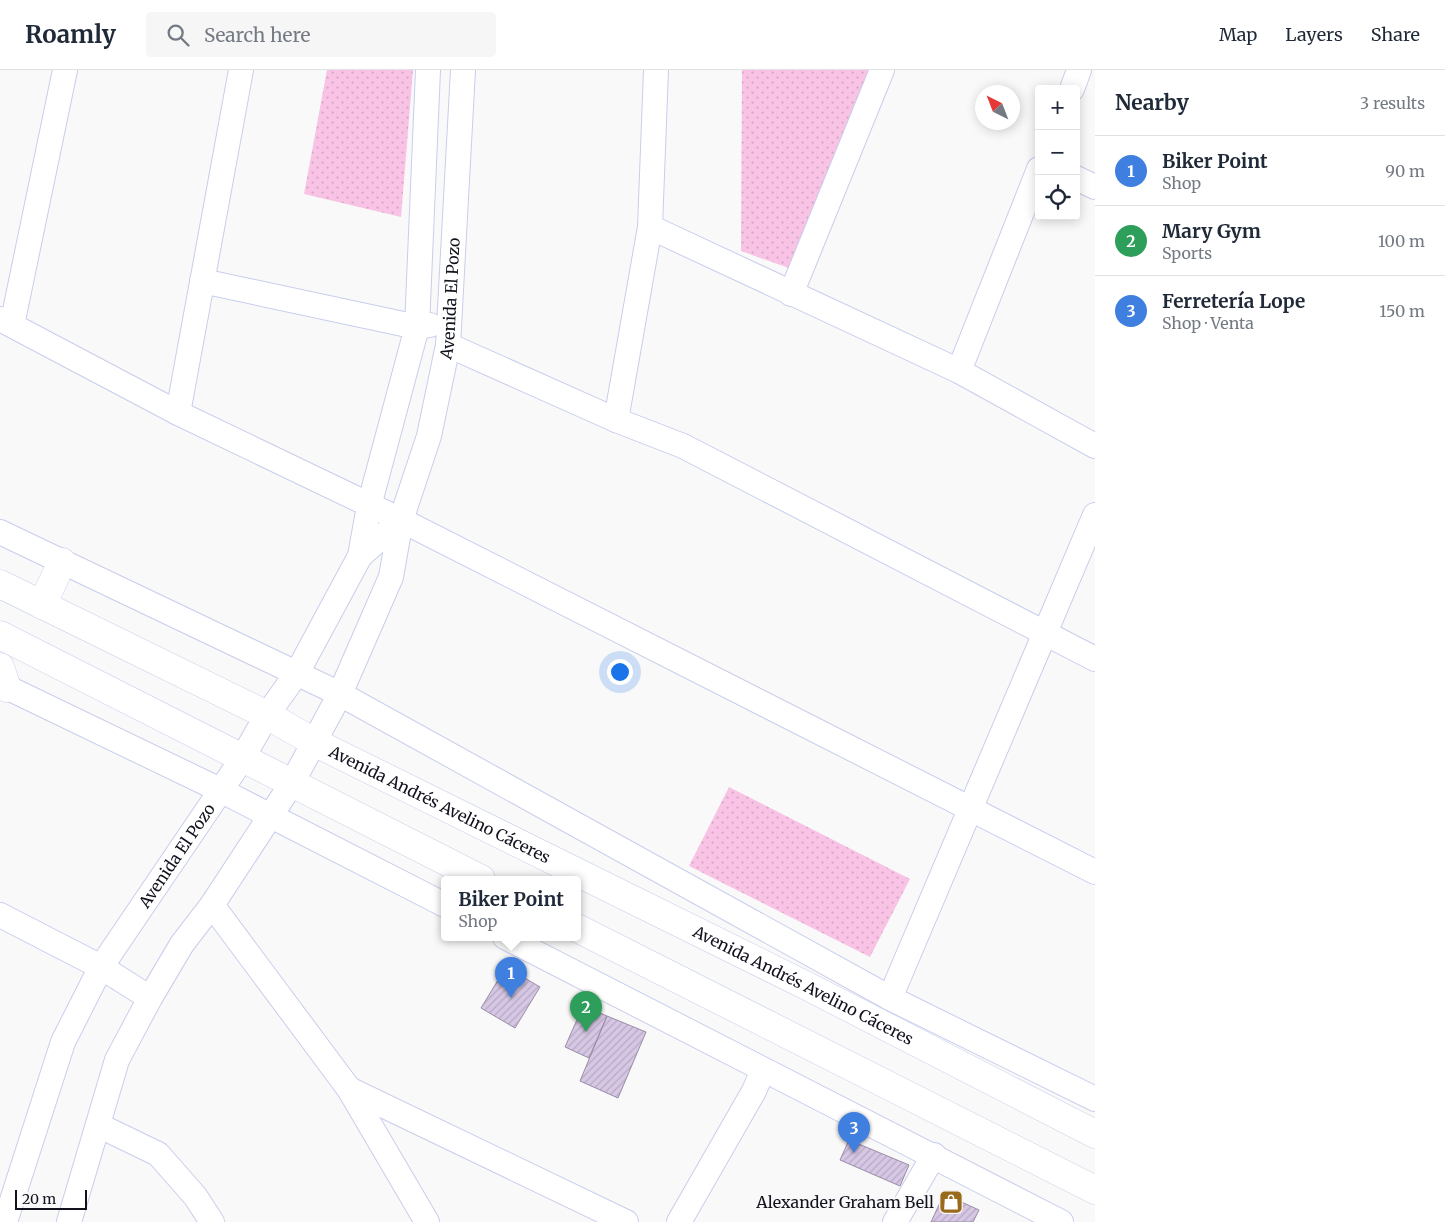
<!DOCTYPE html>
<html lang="en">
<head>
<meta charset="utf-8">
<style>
  :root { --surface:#fff; --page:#f6f6f7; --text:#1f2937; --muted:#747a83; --line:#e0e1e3; --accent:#db2777 }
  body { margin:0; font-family:Merriweather,serif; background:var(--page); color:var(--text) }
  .controls { position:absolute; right:15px; top:15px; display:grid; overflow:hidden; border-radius:5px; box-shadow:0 2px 12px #0003 }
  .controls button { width:45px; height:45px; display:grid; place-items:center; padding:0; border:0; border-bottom:1px solid var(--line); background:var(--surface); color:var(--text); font:25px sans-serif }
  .compass { position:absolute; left:975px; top:15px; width:45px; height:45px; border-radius:50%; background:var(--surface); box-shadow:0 2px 12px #0003; rotate:318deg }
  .scale { position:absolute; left:15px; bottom:12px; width:72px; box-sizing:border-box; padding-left:5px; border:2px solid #11121d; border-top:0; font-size:14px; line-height:18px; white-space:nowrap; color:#11121d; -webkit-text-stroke:4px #f9f9f9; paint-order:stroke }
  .you { position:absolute; left:619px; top:601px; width:18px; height:18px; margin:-12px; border:4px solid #fff; border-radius:50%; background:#1a73e8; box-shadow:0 0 0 8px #1a73e833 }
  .badge { display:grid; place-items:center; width:32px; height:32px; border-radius:50%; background:var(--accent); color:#fff; font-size:16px; font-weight:700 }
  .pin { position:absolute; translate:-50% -41px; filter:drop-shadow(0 1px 2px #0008) }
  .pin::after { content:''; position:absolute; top:26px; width:18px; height:15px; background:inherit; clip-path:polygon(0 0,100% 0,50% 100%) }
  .popup { position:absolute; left:441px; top:806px; width:140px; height:65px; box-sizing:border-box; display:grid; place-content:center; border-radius:5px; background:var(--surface); filter:drop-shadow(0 1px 4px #0005); font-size:16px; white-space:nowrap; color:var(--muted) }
  .popup b { font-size:19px; color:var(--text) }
  .popup::after { content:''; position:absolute; left:50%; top:100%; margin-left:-10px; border:10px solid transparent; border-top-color:var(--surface) }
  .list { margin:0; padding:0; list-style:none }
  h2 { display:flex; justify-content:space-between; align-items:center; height:65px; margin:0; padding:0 20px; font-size:21px }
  h2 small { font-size:16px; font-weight:400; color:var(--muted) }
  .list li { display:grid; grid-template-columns:32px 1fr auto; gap:15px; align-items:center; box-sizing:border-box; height:70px; padding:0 20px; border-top:1px solid var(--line) }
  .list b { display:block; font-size:19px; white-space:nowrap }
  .list p { margin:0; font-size:16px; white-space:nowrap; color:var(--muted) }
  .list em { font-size:16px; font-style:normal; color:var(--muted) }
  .icon { flex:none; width:28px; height:28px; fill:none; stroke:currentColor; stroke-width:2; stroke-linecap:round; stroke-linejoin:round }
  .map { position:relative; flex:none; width:1095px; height:1152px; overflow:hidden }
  header { display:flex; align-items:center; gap:30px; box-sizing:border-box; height:70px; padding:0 25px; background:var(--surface); border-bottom:1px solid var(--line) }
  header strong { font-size:24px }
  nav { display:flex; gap:28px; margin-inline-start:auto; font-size:18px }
  .search { width:350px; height:45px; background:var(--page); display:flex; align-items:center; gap:12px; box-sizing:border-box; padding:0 18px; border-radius:5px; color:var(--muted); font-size:19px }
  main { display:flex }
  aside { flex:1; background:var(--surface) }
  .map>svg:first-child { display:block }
  .park { fill:url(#park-dots) }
  .building { fill:url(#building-hatch); stroke:#9a8ca7 }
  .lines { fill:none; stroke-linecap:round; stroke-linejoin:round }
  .minor-casing { stroke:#c8ceec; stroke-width:26 }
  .major-casing { stroke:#c8ceec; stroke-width:29 }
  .minor { stroke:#fff; stroke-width:24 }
  .major { stroke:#fff; stroke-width:28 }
  .labels { text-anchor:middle; stroke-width:4.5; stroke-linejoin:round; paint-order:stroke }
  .street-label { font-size:16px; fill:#11121d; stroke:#f9f9f9 }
  .poi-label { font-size:16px; fill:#11121d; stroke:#f9f9f9; text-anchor:end }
</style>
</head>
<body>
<header>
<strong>Roamly</strong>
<div class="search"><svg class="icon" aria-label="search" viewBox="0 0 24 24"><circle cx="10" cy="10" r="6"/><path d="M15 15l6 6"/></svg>Search here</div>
<nav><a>Map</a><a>Layers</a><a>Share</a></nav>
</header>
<main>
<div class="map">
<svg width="1095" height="1152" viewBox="0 0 1095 1152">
  <defs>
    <pattern id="park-dots" width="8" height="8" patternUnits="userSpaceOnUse" patternTransform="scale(1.25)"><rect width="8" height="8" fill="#f9c3e5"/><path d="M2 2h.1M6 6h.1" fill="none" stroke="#d4a6c4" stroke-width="1.8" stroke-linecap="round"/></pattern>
    <pattern id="building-hatch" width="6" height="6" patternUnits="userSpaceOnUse" patternTransform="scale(1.25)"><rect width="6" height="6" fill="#d6c7e4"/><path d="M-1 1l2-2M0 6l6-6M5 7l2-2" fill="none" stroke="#b7aac3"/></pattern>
  </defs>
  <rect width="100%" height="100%" fill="#f9f9f9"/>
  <!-- park -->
  <path class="park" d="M327,0H413L401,147L304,124Z
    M742,0H874L789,198L741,181Z
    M729,717L910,809L870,887L689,796Z"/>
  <!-- building -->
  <path class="building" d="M506,897L540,917L515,958L481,938Z
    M583,936L607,946L589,988L565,977Z
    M607,946L646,962L618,1028L580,1011Z
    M849,1070L909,1095L900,1116L840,1090Z
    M944,1124L979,1140L973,1152H931Z"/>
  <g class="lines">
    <!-- minor casing -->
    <g class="minor-casing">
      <g id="minor">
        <path d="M1072,19L1079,0"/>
        <path d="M1076,108L1095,117"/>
        <path d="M650,157L959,301L1095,376"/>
        <path d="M202,211L417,257L430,255"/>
        <path d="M791,224L882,0"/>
        <path d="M0,249L178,343L401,450L1095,802"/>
        <path d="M12,255L65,0"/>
        <path d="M448,275L616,350L683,376L1095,589"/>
        <path d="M959,301L1039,99"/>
        <path d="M178,343L241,0"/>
        <path d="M616,350L650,157L656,0"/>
        <path d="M0,462L340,624L890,928L1095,1029"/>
        <path d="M360,486L369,436L417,257L428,0"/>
        <path d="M0,614L220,720L445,835"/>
        <path d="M212,835L349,1019L427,1152"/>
        <path d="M0,845L101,897L150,928"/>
        <path d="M505,867L1061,1152"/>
        <path d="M890,928L1095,445"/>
        <path d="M349,1019L626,1152"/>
        <path d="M98,1055L158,1084L195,1126L212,1152"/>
        <path id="s1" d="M5,1152L63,972L101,897L242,689L267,645L297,603L360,486L401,450"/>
        <path id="s2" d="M69,1152L117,990L150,928L182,874L212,835L292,713L340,624L391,507L401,450L429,366L448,275L463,0"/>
        <path d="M679,1152L754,1021L763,1000"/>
        <path d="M895,1152L934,1085"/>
      </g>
    </g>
    <!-- major casing -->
    <g class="major-casing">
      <g id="major">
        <path id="s3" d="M0,514L267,645L314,672L807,916L1095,1064"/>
        <path d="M42,535L62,492"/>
        <path d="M0,565L481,809"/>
        <path d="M0,597L7,618"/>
        <path d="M577,858L1095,1120"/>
      </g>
    </g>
    <!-- minor -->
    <use href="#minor" class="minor"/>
    <!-- major -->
    <use href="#major" class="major"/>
  </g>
  <!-- icons -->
  <defs>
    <g id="shop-square" transform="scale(1.25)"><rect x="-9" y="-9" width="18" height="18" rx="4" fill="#996a1b" stroke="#f9f9f9"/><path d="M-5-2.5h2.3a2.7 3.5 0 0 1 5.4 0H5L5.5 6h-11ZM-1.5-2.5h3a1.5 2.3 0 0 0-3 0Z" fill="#fff"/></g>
  </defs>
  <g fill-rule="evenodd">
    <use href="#shop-square" x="951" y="1132"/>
  </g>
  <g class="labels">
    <!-- street labels -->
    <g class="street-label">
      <text dy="6" stroke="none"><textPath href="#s2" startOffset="1012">Avenida El Pozo</textPath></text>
      <text dy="6" stroke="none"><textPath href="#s3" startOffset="492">Avenida Andrés Avelino Cáceres</textPath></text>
      <text dy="6" stroke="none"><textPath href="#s1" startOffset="408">Avenida El Pozo</textPath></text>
      <text dy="6" stroke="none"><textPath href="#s3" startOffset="898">Avenida Andrés Avelino Cáceres</textPath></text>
    </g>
    <!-- poi labels -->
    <g class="poi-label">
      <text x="934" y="1138">Alexander Graham Bell</text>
    </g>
  </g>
</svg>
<div class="controls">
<button>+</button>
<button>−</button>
<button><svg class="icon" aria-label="locate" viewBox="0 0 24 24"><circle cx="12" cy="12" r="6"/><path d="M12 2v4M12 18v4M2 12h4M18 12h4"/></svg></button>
</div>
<svg class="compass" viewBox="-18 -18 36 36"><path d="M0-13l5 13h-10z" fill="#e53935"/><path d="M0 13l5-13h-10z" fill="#747a83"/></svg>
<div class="scale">20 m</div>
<div class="you"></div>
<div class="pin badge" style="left:511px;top:928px;background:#3f7fe0">1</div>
<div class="popup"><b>Biker Point</b>Shop</div>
<div class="pin badge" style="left:586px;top:962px;background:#2e9e5b">2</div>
<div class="pin badge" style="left:854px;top:1083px;background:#3f7fe0">3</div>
</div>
<aside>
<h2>Nearby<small>3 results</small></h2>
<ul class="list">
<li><span class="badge" style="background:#3f7fe0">1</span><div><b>Biker Point</b><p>Shop</p></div><em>90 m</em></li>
<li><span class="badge" style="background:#2e9e5b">2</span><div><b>Mary Gym</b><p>Sports</p></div><em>100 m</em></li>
<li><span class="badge" style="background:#3f7fe0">3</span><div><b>Ferretería Lope</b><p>Shop · Venta</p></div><em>150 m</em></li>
</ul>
</aside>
</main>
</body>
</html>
